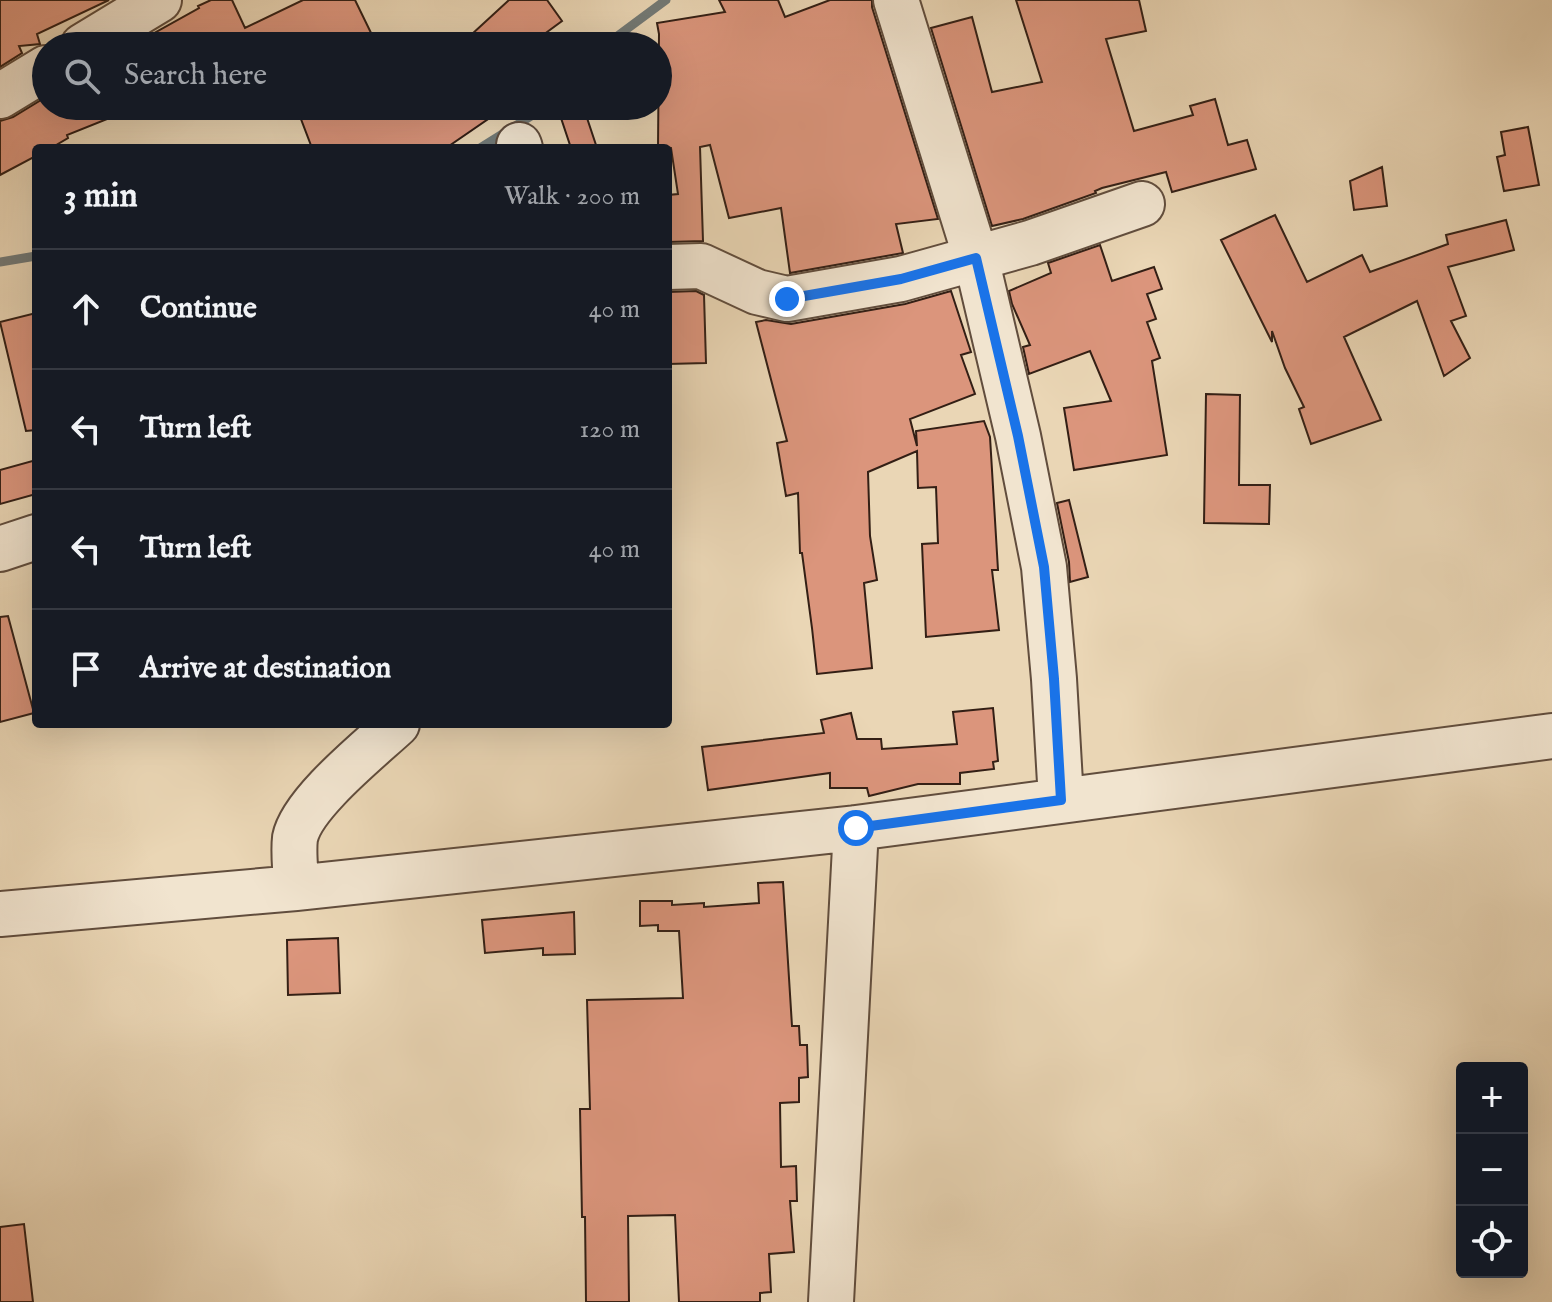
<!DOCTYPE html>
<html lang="en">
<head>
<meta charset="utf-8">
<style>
  :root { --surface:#171b24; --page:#242831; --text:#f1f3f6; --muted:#9ea1a6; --line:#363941 }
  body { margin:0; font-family:"IM FELL English",serif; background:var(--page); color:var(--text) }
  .controls { position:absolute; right:24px; bottom:24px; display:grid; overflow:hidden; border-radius:8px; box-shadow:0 8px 32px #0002 }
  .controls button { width:72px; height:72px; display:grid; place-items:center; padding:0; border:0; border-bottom:2px solid var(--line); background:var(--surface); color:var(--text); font:40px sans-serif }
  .stop { position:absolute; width:24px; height:24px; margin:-18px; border:6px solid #1a73e8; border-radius:50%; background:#fff }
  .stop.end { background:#1a73e8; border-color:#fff; box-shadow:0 2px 8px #0008 }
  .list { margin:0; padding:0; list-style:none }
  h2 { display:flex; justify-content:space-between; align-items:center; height:104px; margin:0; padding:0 32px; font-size:34px }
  h2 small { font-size:26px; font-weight:400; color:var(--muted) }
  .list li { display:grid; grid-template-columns:52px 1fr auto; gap:24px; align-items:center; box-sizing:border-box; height:120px; padding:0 32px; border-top:2px solid var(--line) }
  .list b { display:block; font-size:30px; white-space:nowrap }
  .list em { font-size:26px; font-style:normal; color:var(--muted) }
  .icon { flex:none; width:44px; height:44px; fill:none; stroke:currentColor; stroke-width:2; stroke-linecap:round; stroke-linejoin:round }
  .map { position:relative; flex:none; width:1552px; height:1302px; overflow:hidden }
  .search { position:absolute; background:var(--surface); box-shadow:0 8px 32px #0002; left:32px; top:32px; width:640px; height:88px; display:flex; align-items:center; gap:20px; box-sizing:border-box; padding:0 28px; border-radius:44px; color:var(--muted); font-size:30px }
  .panel { position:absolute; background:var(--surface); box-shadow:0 8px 32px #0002; left:32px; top:144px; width:640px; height:584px; border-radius:8px }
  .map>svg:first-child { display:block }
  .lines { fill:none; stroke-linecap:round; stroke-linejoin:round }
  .stream { stroke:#737a77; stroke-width:9 }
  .building { fill:#db957c; stroke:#331f15; stroke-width:2 }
  .minor-casing { stroke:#614d3d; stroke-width:48 }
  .minor { stroke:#f1e4cf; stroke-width:44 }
  .route { stroke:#1a73e8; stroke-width:10 }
</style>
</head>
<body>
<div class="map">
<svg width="1552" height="1302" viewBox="0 0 1552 1302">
  <rect width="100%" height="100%" fill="#ead6b5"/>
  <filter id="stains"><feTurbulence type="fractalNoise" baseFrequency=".0025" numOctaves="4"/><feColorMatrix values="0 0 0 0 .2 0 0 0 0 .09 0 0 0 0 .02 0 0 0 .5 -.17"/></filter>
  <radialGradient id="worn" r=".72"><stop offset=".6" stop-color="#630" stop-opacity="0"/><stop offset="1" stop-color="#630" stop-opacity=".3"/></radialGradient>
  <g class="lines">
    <!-- stream -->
    <path class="stream" d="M604,46L666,0
      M480,148L547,106
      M0,262L36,256"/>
  </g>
  <!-- building -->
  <path class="building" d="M0,0H109L37,34L40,44L19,46L22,53L0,67Z
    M211,0H232L245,28L303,0H355L374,39L359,46H131L199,8L198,6Z
    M509,0H547L562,21L528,46H459Z
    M719,0H778L785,17L830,0H872V7L938,219L896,224L903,253L790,273L781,208L729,218L710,145L700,147L703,241L668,242V195L678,194L671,148H658L659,34L657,23L725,12Z
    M1016,0H1139L1146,31L1106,39L1134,131L1193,115L1190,106L1215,99L1228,145L1247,140L1256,169L1172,192L1166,172L1102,188L1095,191L1096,193L1023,219L992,226L931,28L972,17L992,92L1042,82Z
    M46,97V106L137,107L67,135L68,138L51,148H36V156L0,175V121L13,117Z
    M296,106H507L446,148H312Z
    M557,106H583L597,148H571Z
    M1528,127L1539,185L1504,191L1497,157L1505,155L1501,132Z
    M1382,167L1387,206L1354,210L1350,181Z
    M1275,215L1307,282L1362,255L1370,272L1448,244L1446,235L1506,220L1514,250L1448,267L1466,316L1451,321L1470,358L1444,376L1417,301L1344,337L1381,420L1311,444L1299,409L1304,407L1285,368L1272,331V342L1221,240Z
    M1100,245L1112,281L1154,267L1162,289L1147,294L1156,319L1147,322L1160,358L1152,361L1167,455L1074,470L1064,408L1111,401L1090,351L1029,374L1023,347L1030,345L1012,304L1009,291L1051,273L1048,263Z
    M696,291L704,295L706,363L668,364V292Z
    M951,291L971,352L961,355L975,394L910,419L917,446L916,431L984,421L990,437L998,570H992L999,630L926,637L922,544L938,543L936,487L918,488L917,451L868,472L870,536L877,580L864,583L872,668L817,674L812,628L802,553H800L798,493L786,496L777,443L787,441L756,322L766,320L791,324L905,304Z
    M36,313V430L26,431L0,322Z
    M1206,394L1240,395L1239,485H1270L1269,524L1204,523Z
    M36,460V494L0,504V470Z
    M1069,500L1088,577L1070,582L1069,562L1057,503Z
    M8,616L34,713L0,722V617Z
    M993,708L998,761L993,762L994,769L960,773V784H918L869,796L867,788H830V773L708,790L702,747L824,733L821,720L851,713L857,739H881L882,749L957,744L953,712Z
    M783,882L792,1026H799L800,1045H807L808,1077L799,1078V1102L780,1103L781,1167L796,1166L797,1201H790L794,1252L769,1254L771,1292L760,1293V1302H679L675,1215L628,1216L629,1302H586L585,1217H582L580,1109H590L587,1000L683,998L679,931H658V925L640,926V901H672V905L704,903V907L759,903L758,883Z
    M574,912L575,954L543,955V948L485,953L482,920Z
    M338,938L340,993L288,995L287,940Z
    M24,1224L33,1302H0V1227Z"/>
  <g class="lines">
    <!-- minor casing -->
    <g class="minor-casing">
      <path id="minor" d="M896,0L976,258L1018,436L1044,567L1054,679L1061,800
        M83,46L159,0
        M0,96L46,68
        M519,145L520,148
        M668,267L701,266L757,292L787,299L901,279L1030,243L1142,204
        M0,549L36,537
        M296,888C296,872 293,854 295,838C302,803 370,749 397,724
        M0,914L296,888L856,828L1552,736
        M831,1302L856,828"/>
    </g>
    <!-- minor -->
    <use href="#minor" class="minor"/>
  </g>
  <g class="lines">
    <!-- route -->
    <path class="route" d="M787,299L901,279L976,258L1018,436L1044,567L1054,679L1061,800L856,828"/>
  </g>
  <rect width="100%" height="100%" filter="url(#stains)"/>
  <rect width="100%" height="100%" fill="url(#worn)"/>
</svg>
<div class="controls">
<button>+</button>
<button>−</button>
<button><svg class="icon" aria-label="locate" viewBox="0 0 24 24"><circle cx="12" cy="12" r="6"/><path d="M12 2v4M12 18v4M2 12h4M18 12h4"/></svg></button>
</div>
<div class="stop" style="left:856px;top:828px"></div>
<div class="stop end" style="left:787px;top:299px"></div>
<div class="search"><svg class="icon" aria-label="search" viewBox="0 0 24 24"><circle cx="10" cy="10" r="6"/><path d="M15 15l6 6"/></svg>Search here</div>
<section class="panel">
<h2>3 min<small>Walk · 200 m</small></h2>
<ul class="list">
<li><svg class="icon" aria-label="ahead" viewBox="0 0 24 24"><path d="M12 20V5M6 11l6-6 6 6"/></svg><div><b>Continue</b></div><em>40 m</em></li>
<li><svg class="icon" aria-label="left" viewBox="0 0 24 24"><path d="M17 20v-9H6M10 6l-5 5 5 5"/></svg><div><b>Turn left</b></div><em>120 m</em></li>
<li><svg class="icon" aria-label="left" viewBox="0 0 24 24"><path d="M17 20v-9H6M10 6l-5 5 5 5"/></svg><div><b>Turn left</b></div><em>40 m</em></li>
<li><svg class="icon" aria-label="arrive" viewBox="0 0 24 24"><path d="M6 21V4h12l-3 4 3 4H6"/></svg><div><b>Arrive at destination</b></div></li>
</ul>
</section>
</div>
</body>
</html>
